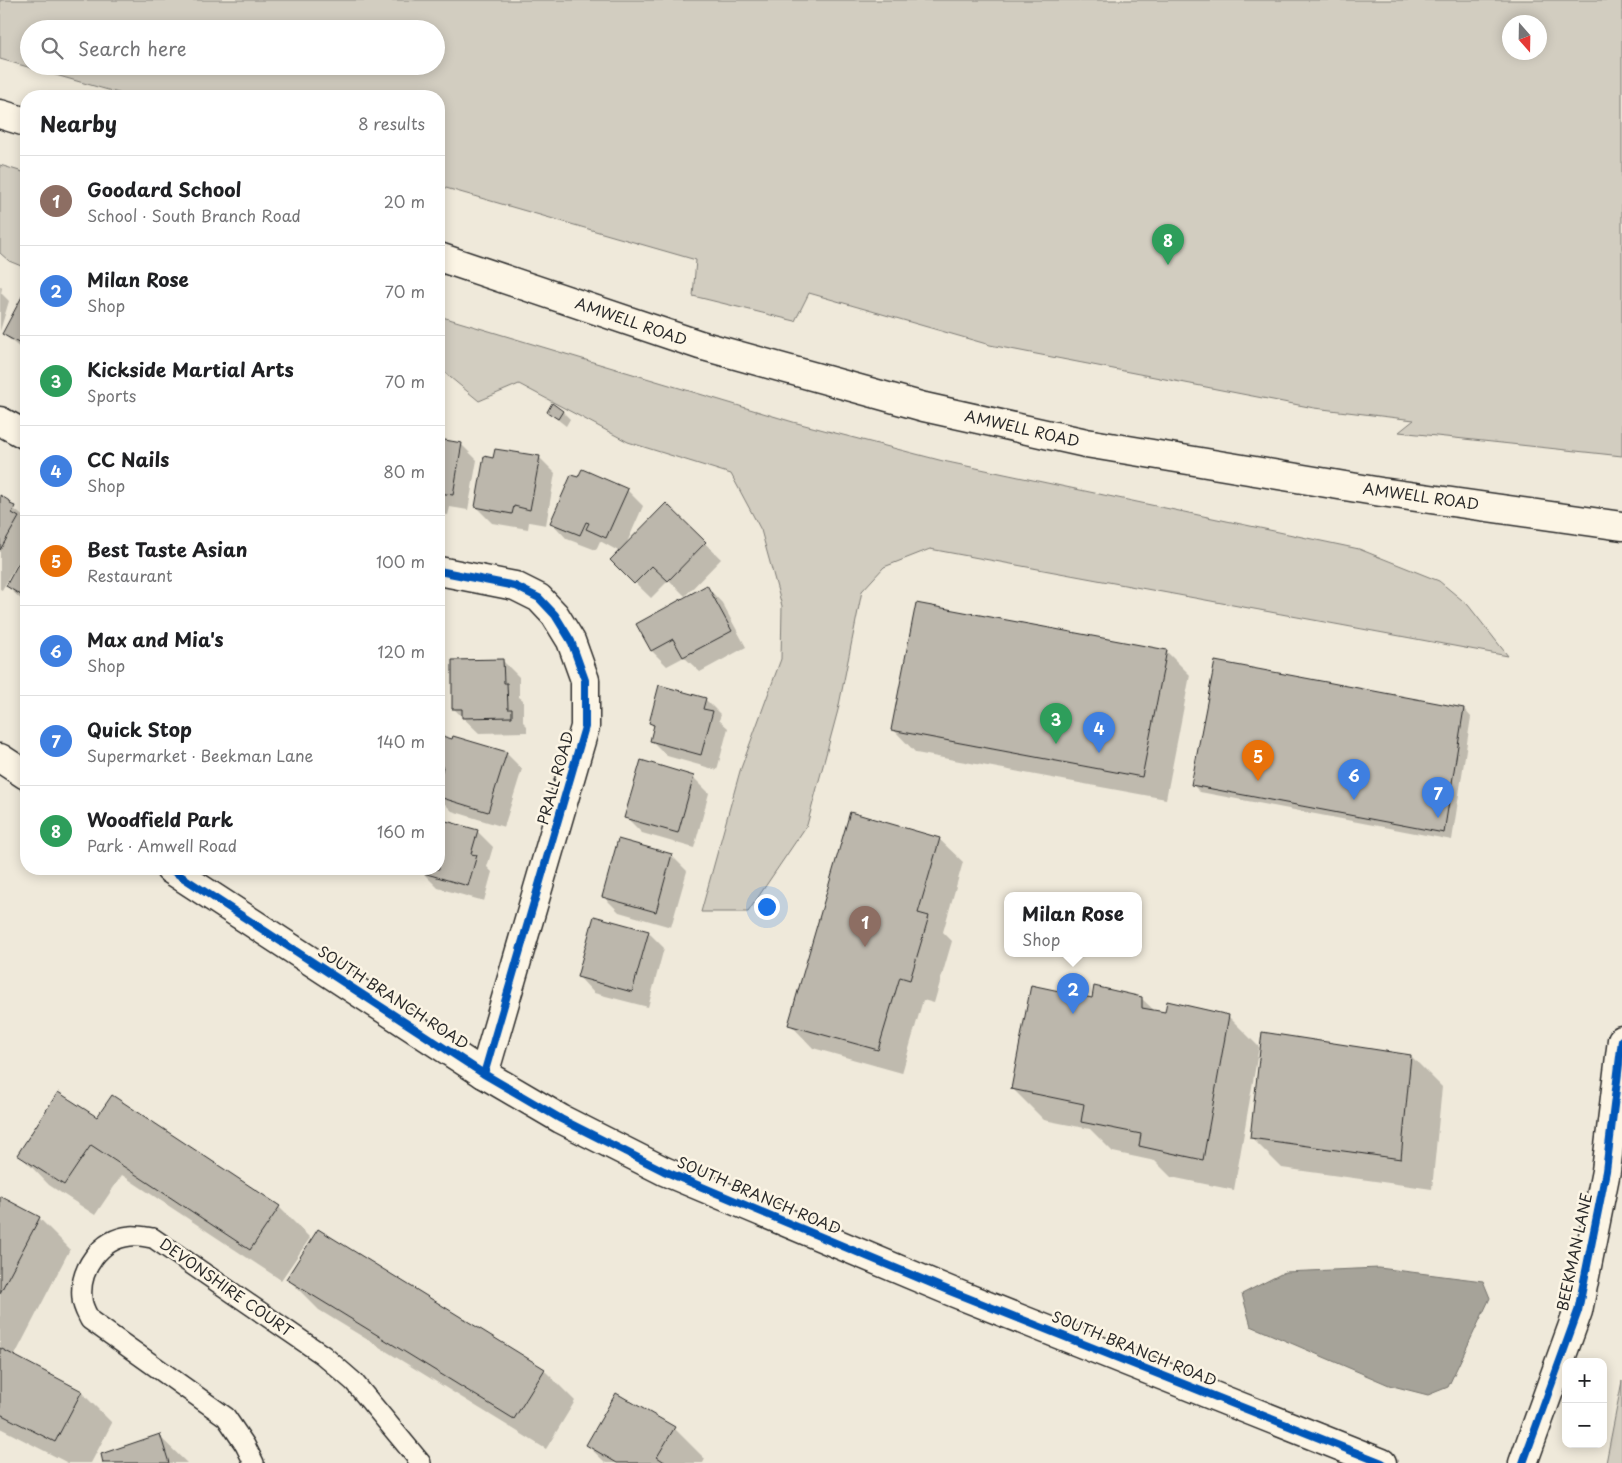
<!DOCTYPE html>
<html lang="en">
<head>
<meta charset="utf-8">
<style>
  :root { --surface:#fff; --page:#f2f2f2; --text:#202124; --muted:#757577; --line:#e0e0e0; --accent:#7c3aed }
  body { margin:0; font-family:"Playpen Sans",sans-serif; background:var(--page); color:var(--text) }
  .controls { position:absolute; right:15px; bottom:15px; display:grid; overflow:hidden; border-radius:10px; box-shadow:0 2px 12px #0003 }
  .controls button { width:45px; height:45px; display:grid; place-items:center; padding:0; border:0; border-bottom:1px solid var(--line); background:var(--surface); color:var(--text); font:25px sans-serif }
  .compass { position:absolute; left:1502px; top:15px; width:45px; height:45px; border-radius:50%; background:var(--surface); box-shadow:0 2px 12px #0003; rotate:160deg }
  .you { position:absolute; left:766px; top:906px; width:18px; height:18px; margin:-12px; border:4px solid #fff; border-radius:50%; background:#1a73e8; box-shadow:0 0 0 8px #1a73e833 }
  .badge { display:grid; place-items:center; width:32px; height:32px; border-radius:50%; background:var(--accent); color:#fff; font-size:16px; font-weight:700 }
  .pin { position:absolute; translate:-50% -41px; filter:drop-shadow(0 1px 2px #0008) }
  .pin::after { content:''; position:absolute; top:26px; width:18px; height:15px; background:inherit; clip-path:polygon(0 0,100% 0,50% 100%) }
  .popup { position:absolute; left:1004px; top:892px; width:138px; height:65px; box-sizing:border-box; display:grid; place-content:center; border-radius:10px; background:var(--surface); filter:drop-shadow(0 1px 4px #0005); font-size:16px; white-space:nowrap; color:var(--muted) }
  .popup b { font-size:19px; color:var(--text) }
  .popup::after { content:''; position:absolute; left:50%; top:100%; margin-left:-10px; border:10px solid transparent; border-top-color:var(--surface) }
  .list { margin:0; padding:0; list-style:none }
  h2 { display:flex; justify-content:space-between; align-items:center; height:65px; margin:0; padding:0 20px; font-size:21px }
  h2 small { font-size:16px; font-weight:400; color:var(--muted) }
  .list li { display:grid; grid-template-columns:32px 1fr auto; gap:15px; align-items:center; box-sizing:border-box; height:90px; padding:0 20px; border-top:1px solid var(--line) }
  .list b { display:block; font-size:19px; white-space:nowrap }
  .list p { margin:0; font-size:16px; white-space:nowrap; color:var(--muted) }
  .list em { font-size:16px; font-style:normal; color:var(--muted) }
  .icon { flex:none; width:28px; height:28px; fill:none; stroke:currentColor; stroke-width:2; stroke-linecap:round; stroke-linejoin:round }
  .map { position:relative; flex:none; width:1622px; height:1463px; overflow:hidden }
  .search { position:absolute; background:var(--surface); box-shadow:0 2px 12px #0003; left:20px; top:20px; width:425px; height:55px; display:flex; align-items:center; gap:12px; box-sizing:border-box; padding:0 18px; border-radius:28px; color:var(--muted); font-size:19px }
  .panel { position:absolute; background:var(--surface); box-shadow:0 2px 12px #0003; left:20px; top:90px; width:425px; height:785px; border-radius:20px }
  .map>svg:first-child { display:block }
  .green { fill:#d2cdc0; stroke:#7e7c76; fill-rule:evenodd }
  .water { fill:#a6a399; stroke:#75736d }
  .shadow { fill:#0003 }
  .building { fill:#bcb7ac; stroke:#2b2b2b }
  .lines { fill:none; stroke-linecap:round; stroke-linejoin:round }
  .service-casing { stroke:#2b2b2b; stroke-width:22 }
  .minor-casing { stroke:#2b2b2b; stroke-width:31 }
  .tertiary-casing { stroke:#2b2b2b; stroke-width:31 }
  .secondary-casing { stroke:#2b2b2b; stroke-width:31 }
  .service { stroke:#fcf5e5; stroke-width:19 }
  .minor { stroke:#fcf5e5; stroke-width:28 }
  .tertiary { stroke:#fcf5e5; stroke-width:28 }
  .secondary { stroke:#fcf5e5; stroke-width:28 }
  .cycleway-casing { stroke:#fcf5e5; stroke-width:11 }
  .cycleway { stroke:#0057b8; stroke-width:8 }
  .labels { text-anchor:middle; stroke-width:5; stroke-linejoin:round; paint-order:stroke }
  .street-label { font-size:15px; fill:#2b2b2b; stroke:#fcf5e5 }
</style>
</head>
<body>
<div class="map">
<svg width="1622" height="1463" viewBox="0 0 1622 1463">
  <rect width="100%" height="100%" fill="#efe9da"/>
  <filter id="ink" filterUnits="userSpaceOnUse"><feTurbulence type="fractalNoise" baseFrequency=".02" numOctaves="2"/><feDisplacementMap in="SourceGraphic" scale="10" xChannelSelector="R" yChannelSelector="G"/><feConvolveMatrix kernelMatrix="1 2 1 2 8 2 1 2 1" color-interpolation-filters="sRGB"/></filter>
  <g filter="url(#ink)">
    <!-- green -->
    <path class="green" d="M0,0H1622V456L1399,432L1414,420L1314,408L990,345L809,293L795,321L693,296L696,260L439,186V96H129L0,59ZM1540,22V52H1510V22ZM29,29H436V66H29Z
      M0,165L26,173V268L9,261L0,253Z
      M439,316L793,422L943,461L1359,549L1439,581L1468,605L1508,656L930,549L884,567L862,591L838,710L807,825L748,912H701L740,771L781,659L782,606L761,530L731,474L628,442L519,384L479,401L439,368Z
      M1622,1381V1463H1606Z"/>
    <!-- water -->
    <path class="water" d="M1379,1268L1483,1281L1490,1298L1448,1387L1428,1395L1389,1385L1251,1326L1242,1294L1285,1272Z"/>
    <!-- shadow -->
    <path class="shadow" d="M0,286L2,288L1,293L9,301L0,331Z
      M26,291V353L3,334Z
      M548,412H563L570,419L566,426Z
      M439,440L461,444L477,460L468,510L450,507L448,515L439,514Z
      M539,457L555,473L546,525L529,522L528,529L492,523L476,507L494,459Z
      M627,490L643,506L625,547L666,505L721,559L685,596L669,580L651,598L612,560L620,552L600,541L596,550L567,539L552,523Z
      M0,497L26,519V604L7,586L22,559L20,558L2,590L0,589Z
      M707,587L722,603L746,647L700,672L684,657L667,666L652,651Z
      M1166,651L1190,675L1166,799L916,753L893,729Z
      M503,661L519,677V697L523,700V722L527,726V732L479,733L454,709Z
      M705,699L721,715L719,720L728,728L717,770L667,756L651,740L655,728L650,723Z
      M1464,709L1471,717L1452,840L1200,792L1193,785Z
      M439,736L506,753L522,769L504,827L452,811L439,798L442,776L439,775Z
      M693,777L709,793L694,848L642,833L626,817Z
      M439,821L477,831L493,847L487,867L492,872L484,901L438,888L422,872V869H439Z
      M939,839L963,862L943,932L952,941L934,1003L923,1000L902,1073L813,1048L790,1024Z
      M671,855L687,871L671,927L619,912L603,896Z
      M648,932L664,948L648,1007L594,993L579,977Z
      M1141,998L1156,1012L1228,1016L1259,1047L1234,1190L1171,1177L1155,1161L1113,1152L1090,1129L1044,1120L1013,1089Z
      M1411,1056L1442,1087L1432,1189L1282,1168L1251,1137Z
      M97,1119L279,1207L310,1238L281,1280L122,1175L95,1215L49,1185L19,1154Z
      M0,1198L39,1218L70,1249L14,1357L81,1392L112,1423L91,1463H68L0,1428Z
      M288,1279L544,1370L575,1401L546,1449L319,1310Z
      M674,1428L705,1459L703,1463H606L587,1445Z
      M159,1436L187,1463H105Z"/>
    <!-- building -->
    <path class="building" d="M26,289V347L2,334Z
      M552,403L563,411L558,419L547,412Z
      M439,439L462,443L453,495L439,493Z
      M495,449L540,456L530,510L514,506L512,514L475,507L484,456L493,458Z
      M582,469L628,489L606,538L586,529L589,523L586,522L580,535L550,523L571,475L578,477Z
      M0,495L11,502L10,504L15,506L12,513L19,517L0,550Z
      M666,503L706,542L668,581L652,566L634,584L610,560Z
      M26,549V598L6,586Z
      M707,585L732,631L683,657L673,639L651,651L636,624Z
      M916,603L1167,650L1142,777L891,730Z
      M503,659L504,683H507L508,709H512V717L462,718V709H452V660Z
      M1215,661L1464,708L1444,833L1191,785Z
      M659,685L706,698L703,709L713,711L701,755L650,741L654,725L649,723Z
      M439,735L452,739L453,736L507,752L488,812L439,797V782L443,767L439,765Z
      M641,760L694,776L678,833L624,818Z
      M850,812L940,838L918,913L929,916L910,980L900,977L878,1050L788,1025Z
      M439,819L478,830L471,854L477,855L468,886L420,872L421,869H439Z
      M618,839L672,854L656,912L602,897Z
      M594,916L649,931L632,992L577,977Z
      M1031,985L1092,998L1094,986L1142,997V1008L1165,1012L1167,1001L1229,1015L1203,1160L1139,1146L1141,1134L1081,1122L1084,1104L1011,1089Z
      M1262,1032L1411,1055L1401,1159L1250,1138Z
      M58,1092L97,1117L112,1095L280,1206L250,1250L91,1145L64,1185L17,1155Z
      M0,1196L40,1217L0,1293Z
      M318,1229L545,1369L514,1419L286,1279Z
      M0,1348L82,1391L55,1442L0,1414Z
      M616,1393L675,1427L657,1457L666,1463H617L586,1445Z
      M160,1434L169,1463H103L101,1454Z"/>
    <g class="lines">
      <!-- service casing -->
      <g class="service-casing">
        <path id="service" d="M254,1463L245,1445L226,1417L90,1320C87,1314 82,1306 82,1298C79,1270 100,1239 130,1236C137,1235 146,1237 153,1238L323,1355L354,1382L421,1463"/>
      </g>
      <!-- minor casing -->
      <g class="minor-casing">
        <path id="minor" d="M0,421L26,435
          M439,571L515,586L539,598L555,615L571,641L585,680V727L484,1074"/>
      </g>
      <!-- tertiary casing -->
      <g class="tertiary-casing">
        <path id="tertiary" d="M0,758L26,775
          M170,869L484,1074L561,1119L664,1171L950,1291L1382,1463
          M1523,1463L1578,1311L1606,1171L1622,1040"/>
      </g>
      <!-- secondary casing -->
      <g class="secondary-casing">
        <path id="secondary" d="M0,114L26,122
          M439,257L700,345L924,407L1086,443L1381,492L1622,526"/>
      </g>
      <!-- service -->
      <use href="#service" class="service"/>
      <!-- minor -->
      <use href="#minor" class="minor"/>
      <!-- tertiary -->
      <use href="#tertiary" class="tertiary"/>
      <!-- secondary -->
      <use href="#secondary" class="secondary"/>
      <!-- cycleway casing -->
      <g class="cycleway-casing">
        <path id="cycleway" d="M439,571L515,586L539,598L555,615L571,641L585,680V727L484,1074
          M170,869L484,1074L561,1119L664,1171L950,1291L1382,1463
          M1523,1463L1578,1311L1606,1171L1622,1040"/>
      </g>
      <!-- cycleway -->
      <use href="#cycleway" class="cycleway"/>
    </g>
  </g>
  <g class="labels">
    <!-- street labels -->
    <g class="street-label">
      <text transform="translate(631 322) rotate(19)" y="5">AMWELL ROAD</text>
      <text transform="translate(1022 429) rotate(13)" y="5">AMWELL ROAD</text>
      <text transform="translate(1421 497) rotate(8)" y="5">AMWELL ROAD</text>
      <text transform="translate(556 778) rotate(-74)" y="5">PRALL ROAD</text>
      <text transform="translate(393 998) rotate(33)" y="5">SOUTH BRANCH ROAD</text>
      <text transform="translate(759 1196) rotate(23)" y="5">SOUTH BRANCH ROAD</text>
      <text transform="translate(1575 1252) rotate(-78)" y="5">BEEKMAN LANE</text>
      <text transform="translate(226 1288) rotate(35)" y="5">DEVONSHIRE COURT</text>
      <text transform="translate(1134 1349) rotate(22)" y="5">SOUTH BRANCH ROAD</text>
    </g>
  </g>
</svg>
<div class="controls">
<button>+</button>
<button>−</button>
</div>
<svg class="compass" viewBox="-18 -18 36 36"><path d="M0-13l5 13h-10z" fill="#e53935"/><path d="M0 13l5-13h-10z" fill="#757577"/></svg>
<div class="you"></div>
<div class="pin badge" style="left:865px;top:947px;background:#8d6e63">1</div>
<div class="pin badge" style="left:1073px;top:1014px;background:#3f7fe0">2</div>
<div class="popup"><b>Milan Rose</b>Shop</div>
<div class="pin badge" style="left:1056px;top:744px;background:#2e9e5b">3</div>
<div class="pin badge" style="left:1099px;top:753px;background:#3f7fe0">4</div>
<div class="pin badge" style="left:1258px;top:781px;background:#e8710a">5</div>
<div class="pin badge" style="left:1354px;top:800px;background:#3f7fe0">6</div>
<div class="pin badge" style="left:1438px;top:818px;background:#3f7fe0">7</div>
<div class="pin badge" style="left:1168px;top:265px;background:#2e9e5b">8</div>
<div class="search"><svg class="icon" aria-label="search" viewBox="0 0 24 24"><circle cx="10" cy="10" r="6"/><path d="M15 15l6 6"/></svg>Search here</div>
<section class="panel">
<h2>Nearby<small>8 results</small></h2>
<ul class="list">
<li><span class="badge" style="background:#8d6e63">1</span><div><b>Goodard School</b><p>School · South Branch Road</p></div><em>20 m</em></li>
<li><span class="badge" style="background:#3f7fe0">2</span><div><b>Milan Rose</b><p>Shop</p></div><em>70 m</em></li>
<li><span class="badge" style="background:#2e9e5b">3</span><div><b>Kickside Martial Arts</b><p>Sports</p></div><em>70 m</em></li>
<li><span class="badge" style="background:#3f7fe0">4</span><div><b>CC Nails</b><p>Shop</p></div><em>80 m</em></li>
<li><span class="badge" style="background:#e8710a">5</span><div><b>Best Taste Asian</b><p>Restaurant</p></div><em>100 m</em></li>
<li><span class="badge" style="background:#3f7fe0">6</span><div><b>Max and Mia's</b><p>Shop</p></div><em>120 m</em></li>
<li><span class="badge" style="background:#3f7fe0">7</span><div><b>Quick Stop</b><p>Supermarket · Beekman Lane</p></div><em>140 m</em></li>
<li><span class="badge" style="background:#2e9e5b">8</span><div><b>Woodfield Park</b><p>Park · Amwell Road</p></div><em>160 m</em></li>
</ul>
</section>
</div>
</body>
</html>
